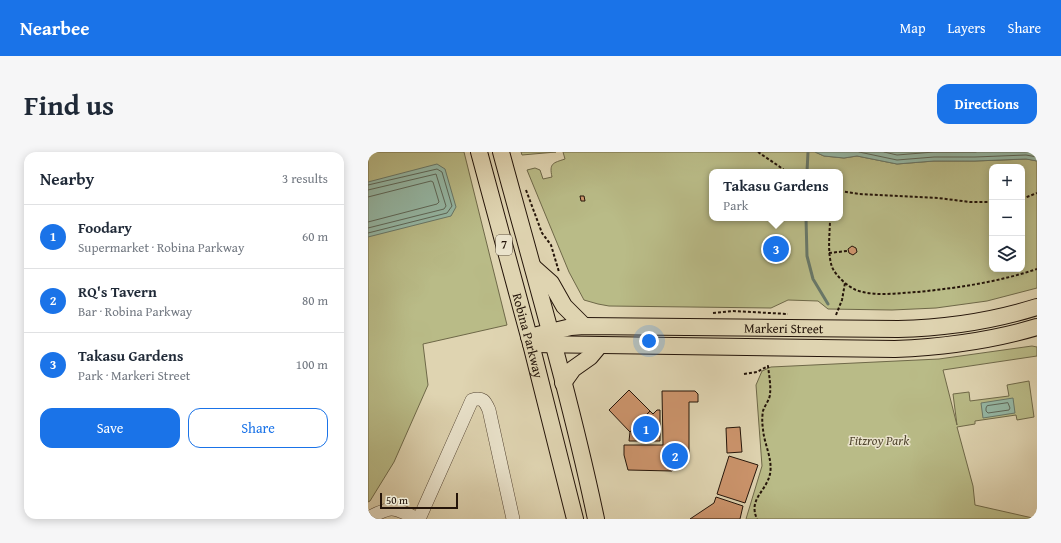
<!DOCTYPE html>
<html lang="en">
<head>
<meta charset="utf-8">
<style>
  :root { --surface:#fff; --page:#f6f6f7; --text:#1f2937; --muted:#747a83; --line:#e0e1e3; --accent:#1a73e8 }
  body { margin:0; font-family:"Gentium Book Plus",serif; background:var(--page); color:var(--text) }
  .controls { position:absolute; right:12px; top:12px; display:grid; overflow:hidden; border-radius:8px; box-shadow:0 2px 10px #0003 }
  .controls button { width:36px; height:36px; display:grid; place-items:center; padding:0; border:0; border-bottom:1px solid var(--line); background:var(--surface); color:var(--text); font:20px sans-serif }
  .scale { position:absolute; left:12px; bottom:10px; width:78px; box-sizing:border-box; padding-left:4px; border:2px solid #241409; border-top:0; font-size:11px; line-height:14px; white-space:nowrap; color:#241409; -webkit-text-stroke:3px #eae3cc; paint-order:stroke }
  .you { position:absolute; left:281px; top:189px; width:14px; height:14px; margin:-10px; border:3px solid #fff; border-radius:50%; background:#1a73e8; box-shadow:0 0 0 6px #1a73e833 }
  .badge { display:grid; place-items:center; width:26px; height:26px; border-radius:50%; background:var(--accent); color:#fff; font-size:13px; font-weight:700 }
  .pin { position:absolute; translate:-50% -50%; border:2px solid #fff; box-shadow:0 1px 4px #0006 }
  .popup { position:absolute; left:341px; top:17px; width:134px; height:52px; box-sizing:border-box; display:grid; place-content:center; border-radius:8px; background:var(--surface); filter:drop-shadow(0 1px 3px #0005); font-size:13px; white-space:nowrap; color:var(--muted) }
  .popup b { font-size:15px; color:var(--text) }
  .popup::after { content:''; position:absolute; left:50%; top:100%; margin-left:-8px; border:8px solid transparent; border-top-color:var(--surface) }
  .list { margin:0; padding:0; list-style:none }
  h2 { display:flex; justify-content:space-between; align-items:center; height:52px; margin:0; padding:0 16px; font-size:17px }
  h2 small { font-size:13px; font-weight:400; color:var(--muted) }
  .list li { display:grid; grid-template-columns:26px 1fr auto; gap:12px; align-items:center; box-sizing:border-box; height:64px; padding:0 16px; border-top:1px solid var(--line) }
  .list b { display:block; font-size:15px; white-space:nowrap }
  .list p { margin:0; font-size:13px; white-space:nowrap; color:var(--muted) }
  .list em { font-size:13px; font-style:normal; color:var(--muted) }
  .actions { display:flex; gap:8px; padding:12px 16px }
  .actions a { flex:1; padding:9px 0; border:1px solid var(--accent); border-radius:12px; text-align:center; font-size:14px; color:var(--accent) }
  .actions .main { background:var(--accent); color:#fff }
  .icon { flex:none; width:22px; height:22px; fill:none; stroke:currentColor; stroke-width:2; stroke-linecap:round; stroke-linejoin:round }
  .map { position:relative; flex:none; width:669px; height:367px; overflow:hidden; border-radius:12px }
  header { display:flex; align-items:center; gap:24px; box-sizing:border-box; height:56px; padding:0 20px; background:var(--accent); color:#fff }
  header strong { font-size:19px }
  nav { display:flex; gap:22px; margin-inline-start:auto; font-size:14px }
  .intro { display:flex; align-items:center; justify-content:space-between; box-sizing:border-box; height:96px; padding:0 24px }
  h1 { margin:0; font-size:28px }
  .button { padding:10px 18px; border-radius:12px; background:var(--accent); color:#fff; font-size:14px; font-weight:700 }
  main { display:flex; gap:24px; padding:0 24px }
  aside { flex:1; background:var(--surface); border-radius:12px; box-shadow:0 2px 10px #0003 }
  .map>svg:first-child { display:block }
  .green { fill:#b9bb87; stroke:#6e6848; fill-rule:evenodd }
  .water { fill:#95b9a7; stroke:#687768 }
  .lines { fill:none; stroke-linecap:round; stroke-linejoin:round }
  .shore { stroke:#5c6658; stroke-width:1 }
  .stream { stroke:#687768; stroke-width:3 }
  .building { fill:#cd956d; stroke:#241409 }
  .minor-casing { stroke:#534433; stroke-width:14 }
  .major-casing { stroke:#241409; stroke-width:18 }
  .path { stroke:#241409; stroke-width:2; stroke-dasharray:3 2; stroke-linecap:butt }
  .minor { stroke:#eae3cc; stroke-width:13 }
  .major { stroke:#dfd4b1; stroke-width:16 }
  .labels { text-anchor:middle; stroke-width:3; stroke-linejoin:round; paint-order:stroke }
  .shield { fill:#eae3cc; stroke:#5f5244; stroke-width:1 }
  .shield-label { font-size:12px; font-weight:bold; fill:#241409 }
  .street-label { font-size:13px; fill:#241409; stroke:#eae3cc }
  .park-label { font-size:13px; font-style:italic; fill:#51462f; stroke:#eae3cc }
</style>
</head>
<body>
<header>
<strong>Nearbee</strong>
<nav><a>Map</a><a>Layers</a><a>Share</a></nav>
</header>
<div class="intro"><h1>Find us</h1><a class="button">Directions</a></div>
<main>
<aside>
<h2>Nearby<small>3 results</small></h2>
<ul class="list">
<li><span class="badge">1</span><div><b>Foodary</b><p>Supermarket · Robina Parkway</p></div><em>60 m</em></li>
<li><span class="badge">2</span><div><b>RQ's Tavern</b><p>Bar · Robina Parkway</p></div><em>80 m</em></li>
<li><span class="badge">3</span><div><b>Takasu Gardens</b><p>Park · Markeri Street</p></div><em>100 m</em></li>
</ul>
<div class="actions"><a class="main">Save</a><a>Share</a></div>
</aside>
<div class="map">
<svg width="669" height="367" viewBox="0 0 669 367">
  <rect width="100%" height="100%" fill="#dfd4b1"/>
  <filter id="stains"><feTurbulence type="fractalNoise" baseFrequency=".005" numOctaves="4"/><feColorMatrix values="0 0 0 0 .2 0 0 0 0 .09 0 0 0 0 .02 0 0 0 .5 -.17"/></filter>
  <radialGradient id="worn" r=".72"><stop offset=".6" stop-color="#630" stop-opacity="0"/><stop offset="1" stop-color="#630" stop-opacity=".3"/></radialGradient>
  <!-- green -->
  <path class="green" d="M0,0H96L139,173L55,192L60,233L26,310L2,349L0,350Z
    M153,0H188L154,3Z
    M195,0H447L456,4L476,6L489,4L529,12L566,9H607L659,7L669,9V136L619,149L568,156L524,158L460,157L450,149L420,148L403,156L241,154L230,152L216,148L201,120L159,18L167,16L172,18L175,27L184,25C181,11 185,11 197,7ZM624,15H654V117H624ZM344,20H472V66H344Z
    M664,194L669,195V204L575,218L589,273L585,242L601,240L602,249L641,244L639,233L661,229L666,265L649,268L648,263L607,269V272L589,275L605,334L607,353L669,367H378L394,314L388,233L394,219L403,215L571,207Z"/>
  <!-- water -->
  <path class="water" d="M447,0H669V9L658,7L607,9H566L529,12L489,4L476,6L456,4Z
    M69,12L77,17L88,55L83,64L0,85V30Z
    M645,246L647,261L615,266L613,251Z"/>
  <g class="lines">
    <!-- shore -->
    <path class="shore" d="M491,0L529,8L566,5H607L658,3L669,5
      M516,0L529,3L566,0H608
      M0,33L69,17L74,20L84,54L79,61L0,81
      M0,38L68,22L78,54L76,57L0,76
      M0,45L63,29L65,30L71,50L69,52L0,70
      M640,251L642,256L641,258L620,261L618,259V256L619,254Z"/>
    <!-- stream -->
    <path class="stream" d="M439,20L440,0
      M438,66L439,104L445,127L460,152"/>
  </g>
  <!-- building -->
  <path class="building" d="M212,44H216L217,49H213Z
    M484,94L488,96L489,100L485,103L481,101L480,97Z
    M261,238L282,259L262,280L241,258Z
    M294,239H327L330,242V250H321V302L304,319L260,318L256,303V293H295Z
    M289,258H292V289H261L262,280L282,259L285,262Z
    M372,275L374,300L359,301L358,276Z
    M361,304L390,313L377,351L349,342Z
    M348,345L375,354L372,367H322L346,351Z"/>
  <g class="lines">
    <!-- minor casing -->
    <g class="minor-casing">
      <path id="minor" d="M0,366C26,353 24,355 50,367
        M51,367L104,248C115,245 117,249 121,258L145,367"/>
    </g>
    <!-- major casing -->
    <g class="major-casing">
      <g id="major">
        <path id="s1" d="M111,0L163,192L207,367"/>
        <path d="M133,0C166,122 202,244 228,367"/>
        <path d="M165,115L183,131L196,154L216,174"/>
        <path id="s2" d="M161,185L203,175L216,174L530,177C577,176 624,169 669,155"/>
        <path d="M163,192L527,197C576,195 622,189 669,175"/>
        <path d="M195,231L205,217L222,205L232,193"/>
      </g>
    </g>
    <!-- path -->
    <path class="path" d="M390,0L415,17L417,20
      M158,38L174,81L183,93L191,120
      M472,39L491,42L570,46L602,50H624
      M654,47L669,41
      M462,66C462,81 459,100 464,115C468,124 479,134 488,138C507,145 529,141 549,140C590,136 630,130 669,117
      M461,101L479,99
      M345,161L365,159L420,162
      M468,163L474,148L477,131
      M376,222L389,220L400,214C401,223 403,233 402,242C402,247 397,253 395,259C394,265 394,271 395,277C396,292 405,307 402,322C398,340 380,347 389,367"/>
    <!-- minor -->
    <use href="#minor" class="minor"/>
    <!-- major -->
    <use href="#major" class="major"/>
  </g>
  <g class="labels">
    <!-- shield labels -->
    <rect class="shield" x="128" y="83" width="16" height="20" rx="3"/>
    <g class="shield-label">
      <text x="136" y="97">7</text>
    </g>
    <!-- street labels -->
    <g class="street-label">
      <text dy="5" stroke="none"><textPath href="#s2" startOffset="256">Markeri Street</textPath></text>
      <text dy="5" stroke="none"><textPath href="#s1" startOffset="190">Robina Parkway</textPath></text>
    </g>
    <!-- park labels -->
    <g class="park-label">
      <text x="511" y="293">Fitzroy Park</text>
    </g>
  </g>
  <rect width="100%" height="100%" filter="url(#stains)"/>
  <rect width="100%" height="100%" fill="url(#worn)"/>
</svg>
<div class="controls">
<button>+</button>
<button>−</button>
<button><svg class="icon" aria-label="layers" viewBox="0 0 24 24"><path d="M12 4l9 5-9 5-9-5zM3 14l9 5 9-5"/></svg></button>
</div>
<div class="scale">50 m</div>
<div class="you"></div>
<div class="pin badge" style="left:278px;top:277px">1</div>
<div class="pin badge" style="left:307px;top:304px">2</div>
<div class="pin badge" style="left:408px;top:97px">3</div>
<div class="popup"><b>Takasu Gardens</b>Park</div>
</div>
</main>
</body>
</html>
